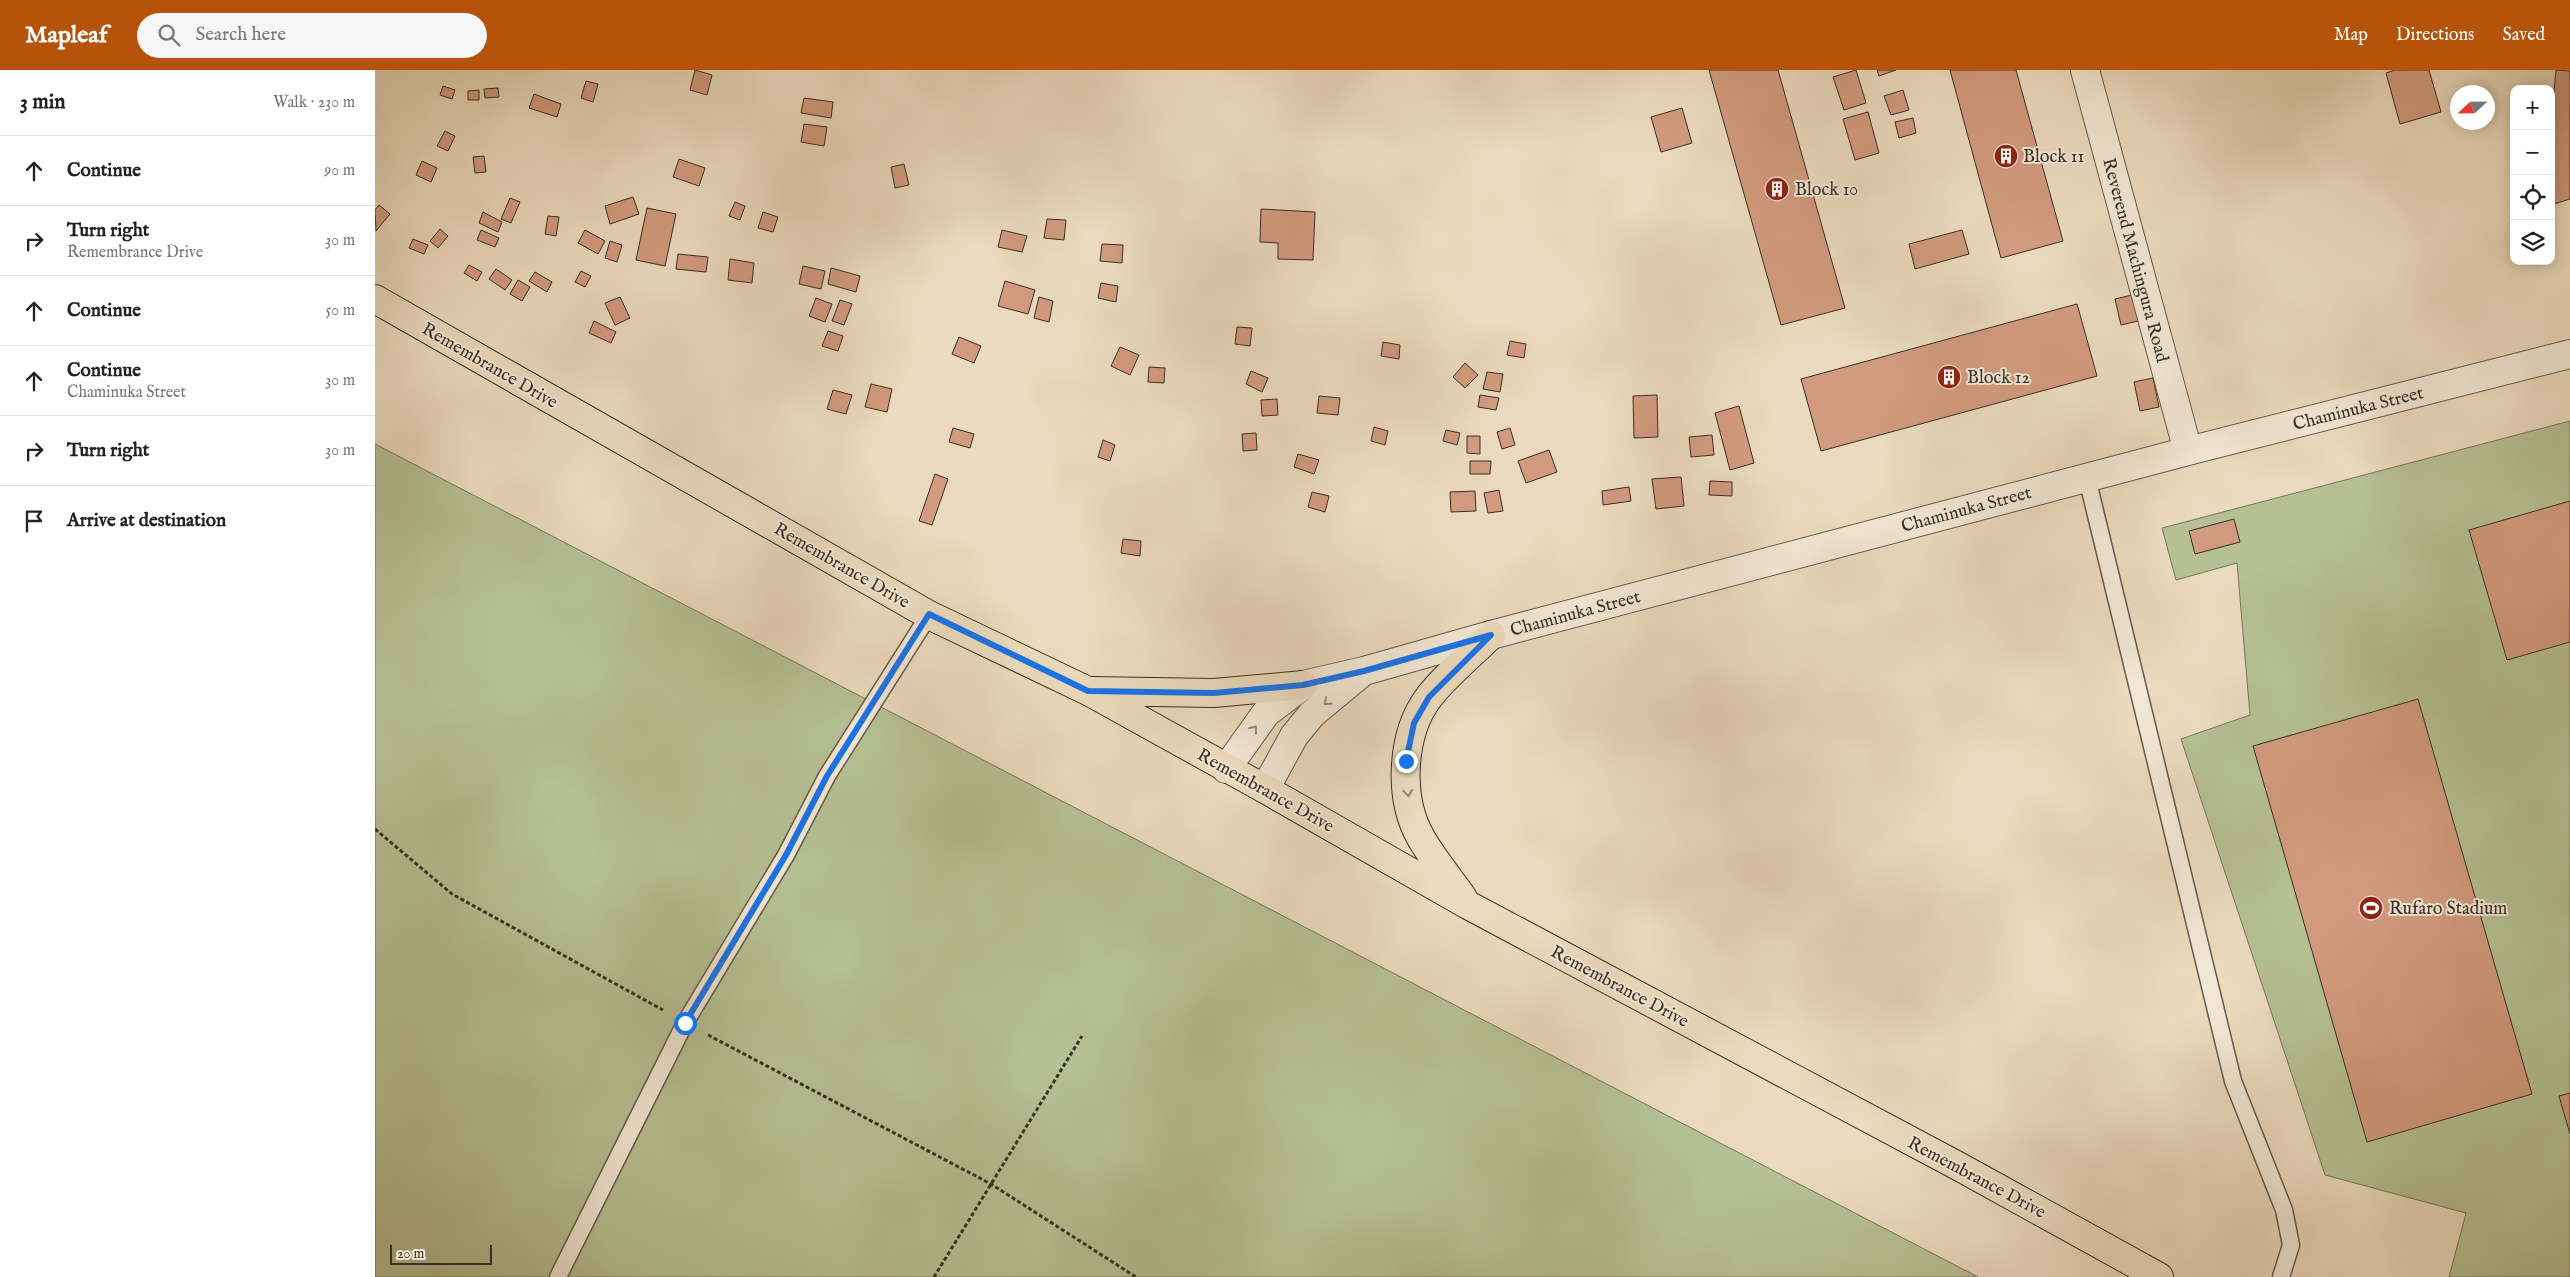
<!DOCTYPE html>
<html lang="en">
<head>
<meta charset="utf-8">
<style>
  :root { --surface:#fff; --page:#f6f6f6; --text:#222; --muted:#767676; --line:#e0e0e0; --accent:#b45309 }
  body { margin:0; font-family:"IM FELL English",serif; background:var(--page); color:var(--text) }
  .controls { position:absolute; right:15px; top:15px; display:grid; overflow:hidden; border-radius:10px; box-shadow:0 2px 12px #0003 }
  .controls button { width:45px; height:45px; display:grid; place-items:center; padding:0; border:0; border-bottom:1px solid var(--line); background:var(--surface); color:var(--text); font:25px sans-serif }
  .compass { position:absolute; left:2075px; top:15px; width:45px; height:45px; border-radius:50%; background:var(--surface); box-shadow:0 2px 12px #0003; rotate:248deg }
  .scale { position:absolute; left:15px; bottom:12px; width:102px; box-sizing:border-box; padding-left:5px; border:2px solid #383026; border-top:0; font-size:14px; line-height:18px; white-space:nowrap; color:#383026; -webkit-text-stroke:4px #f2e7d4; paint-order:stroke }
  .stop { position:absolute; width:15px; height:15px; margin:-11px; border:4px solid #1a73e8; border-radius:50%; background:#fff }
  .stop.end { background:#1a73e8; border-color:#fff; box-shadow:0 1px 5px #0008 }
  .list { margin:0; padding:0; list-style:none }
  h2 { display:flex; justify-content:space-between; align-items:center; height:65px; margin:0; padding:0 20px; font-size:21px }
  h2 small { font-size:16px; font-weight:400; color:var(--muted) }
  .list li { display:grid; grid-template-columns:32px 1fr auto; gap:15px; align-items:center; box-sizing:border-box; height:70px; padding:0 20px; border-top:1px solid var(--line) }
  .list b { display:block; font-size:19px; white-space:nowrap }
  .list p { margin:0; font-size:16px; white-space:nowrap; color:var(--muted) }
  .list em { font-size:16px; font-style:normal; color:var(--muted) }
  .icon { flex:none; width:28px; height:28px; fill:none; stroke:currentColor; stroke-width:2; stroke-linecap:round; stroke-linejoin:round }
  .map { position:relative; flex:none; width:2195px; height:1207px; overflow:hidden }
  header { display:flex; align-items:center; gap:30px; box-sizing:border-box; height:70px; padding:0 25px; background:var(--accent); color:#fff }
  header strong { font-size:24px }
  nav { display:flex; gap:28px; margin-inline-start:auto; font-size:18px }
  .search { width:350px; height:45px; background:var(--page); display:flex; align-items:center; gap:12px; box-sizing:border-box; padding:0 18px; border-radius:28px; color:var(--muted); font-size:19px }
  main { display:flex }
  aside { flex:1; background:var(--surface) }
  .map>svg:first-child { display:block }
  .green { fill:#b5c093; stroke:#76785c }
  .building { fill:#d29a7e; stroke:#383026 }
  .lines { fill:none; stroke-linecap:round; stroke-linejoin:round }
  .lane-casing { stroke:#655a4c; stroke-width:19 }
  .street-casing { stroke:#655a4c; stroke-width:30 }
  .primary-casing { stroke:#383026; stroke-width:30 }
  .path { stroke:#383026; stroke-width:3; stroke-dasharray:4 2.5; stroke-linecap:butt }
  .lane { stroke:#f2e7d4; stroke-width:16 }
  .street { stroke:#f2e7d4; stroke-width:28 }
  .primary { stroke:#ebdabd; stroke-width:28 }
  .oneway { stroke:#958c7d }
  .oneway2 { stroke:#928572 }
  .route { stroke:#1a73e8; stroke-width:6 }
  .labels { text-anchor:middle; stroke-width:4; stroke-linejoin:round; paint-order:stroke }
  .poi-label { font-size:18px; fill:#383026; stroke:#f2e7d4; text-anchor:start }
  .street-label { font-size:18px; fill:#383026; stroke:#f2e7d4 }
</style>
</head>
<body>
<header>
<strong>Mapleaf</strong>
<div class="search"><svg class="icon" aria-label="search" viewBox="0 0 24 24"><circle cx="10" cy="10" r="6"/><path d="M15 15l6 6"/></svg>Search here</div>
<nav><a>Map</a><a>Directions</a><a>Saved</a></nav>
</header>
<main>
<aside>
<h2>3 min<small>Walk · 230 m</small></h2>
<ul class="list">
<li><svg class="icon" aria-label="ahead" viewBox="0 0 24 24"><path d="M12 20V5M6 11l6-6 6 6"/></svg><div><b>Continue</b></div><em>90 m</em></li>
<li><svg class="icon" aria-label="right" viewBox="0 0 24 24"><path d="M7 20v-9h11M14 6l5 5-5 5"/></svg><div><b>Turn right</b><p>Remembrance Drive</p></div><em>30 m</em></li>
<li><svg class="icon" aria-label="ahead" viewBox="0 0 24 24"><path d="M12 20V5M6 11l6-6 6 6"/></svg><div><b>Continue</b></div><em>50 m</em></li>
<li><svg class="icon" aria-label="ahead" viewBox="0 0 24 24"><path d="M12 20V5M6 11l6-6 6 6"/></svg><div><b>Continue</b><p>Chaminuka Street</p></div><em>30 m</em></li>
<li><svg class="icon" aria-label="right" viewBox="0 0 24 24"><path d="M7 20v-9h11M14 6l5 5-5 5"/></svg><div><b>Turn right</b></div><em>30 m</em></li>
<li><svg class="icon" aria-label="arrive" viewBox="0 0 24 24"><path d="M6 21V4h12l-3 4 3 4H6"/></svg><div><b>Arrive at destination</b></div></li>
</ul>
</aside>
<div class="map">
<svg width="2195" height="1207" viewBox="0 0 2195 1207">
  <rect width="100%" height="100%" fill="#ebdabd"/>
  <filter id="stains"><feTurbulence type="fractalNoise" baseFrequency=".004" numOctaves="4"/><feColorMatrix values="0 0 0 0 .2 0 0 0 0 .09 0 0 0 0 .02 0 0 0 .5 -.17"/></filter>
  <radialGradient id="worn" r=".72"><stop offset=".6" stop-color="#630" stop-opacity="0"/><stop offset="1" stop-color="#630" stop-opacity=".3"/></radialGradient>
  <!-- green -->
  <path class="green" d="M2195,351V1207H2074L2091,1143L1950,1105L1806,669L1875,645L1862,493L1801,510L1787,458Z
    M0,374L1603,1207H0Z"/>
  <!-- building -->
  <path class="building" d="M320,0L337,5L332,25L315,20Z
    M1334,0H1403L1470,238L1406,255Z
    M1481,0L1491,33L1469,40L1458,7Z
    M1502,0H1521L1504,6Z
    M1575,0H1641L1688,171L1626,188Z
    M2020,0H2054L2066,42L2025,54L2011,3Z
    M2181,0L2195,1V129L2176,135V54Z
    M211,11L223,14L218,32L206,28Z
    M68,16L80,20L77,29L65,25Z
    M123,18L124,27L110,28L109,19Z
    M104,20V30H93V21Z
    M1528,20L1534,40L1516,45L1509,26Z
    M159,24L186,34L182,47L154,38Z
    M429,28L458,32L456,48L426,43Z
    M1307,38L1317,73L1286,82L1276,47Z
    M1493,42L1504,83L1480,90L1468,49Z
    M1538,48L1541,63L1524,68L1520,52Z
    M429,54L452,57L449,76L426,72Z
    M70,61L80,66L73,81L62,76Z
    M109,86L111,102L100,103L98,87Z
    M304,89L330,98L324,116L298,107Z
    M47,91L62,98L56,112L41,105Z
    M529,94L534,115L520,118L516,97Z
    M258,127L264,144L235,154L230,136Z
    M135,128L145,132L136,153L126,149Z
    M360,132L370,136L365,150L354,146Z
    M4,135L15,144L1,161L0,140Z
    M272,138L301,144L290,196L261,190Z
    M886,139L940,142L938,190L903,189V173L885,172Z
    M108,142L127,152L123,162L104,153Z
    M388,142L403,147L398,162L383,158Z
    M173,146L184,147L181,166L170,164Z
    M672,149L691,150L689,170L669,168Z
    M65,159L73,166L63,178L55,171Z
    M106,160L124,168L120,177L102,170Z
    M210,160L230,171L223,184L203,173Z
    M627,160L652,166L647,182L623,177Z
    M1587,160L1594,184L1540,199L1534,174Z
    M38,169L53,175L49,184L34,178Z
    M235,171L247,175L242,192L230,188Z
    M727,174L748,175L747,193L725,191Z
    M303,184L333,187L331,202L301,199Z
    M355,189L379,193L377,213L353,210Z
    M94,195L107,202L102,211L89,203Z
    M428,196L450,201L446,219L424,214Z
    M456,198L485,206L481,222L453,214Z
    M121,199L137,210L130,220L114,209Z
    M206,201L216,206L210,217L200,212Z
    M160,202L177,212L172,222L154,211Z
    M143,210L155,217L147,231L135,224Z
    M630,211L660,220L653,244L623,236Z
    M726,213L743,216L741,232L723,228Z
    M1757,225L1763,251L1746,255L1740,229Z
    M245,227L255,248L240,255L230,233Z
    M664,227L678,231L674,252L659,248Z
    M441,228L457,234L450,252L434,246Z
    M465,230L477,234L469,255L457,251Z
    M1702,234L1722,306L1446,381L1426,309Z
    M219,251L241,262L236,273L214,263Z
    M862,257L877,258L875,276L860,274Z
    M453,261L468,266L463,281L447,276Z
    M584,267L606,276L599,293L577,284Z
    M1135,271L1151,274L1149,288L1132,285Z
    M1008,272L1025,275L1024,289L1006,286Z
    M745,277L764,285L755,305L736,296Z
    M1090,293L1103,305L1090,318L1078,307Z
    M774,297L790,298L789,313L773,312Z
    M876,301L893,308L887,322L871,314Z
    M1112,302L1128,304L1125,322L1108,319Z
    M1778,308L1784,337L1765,341L1759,312Z
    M496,314L517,319L512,342L490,337Z
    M458,320L477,325L471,344L452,339Z
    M1105,325L1124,328L1121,340L1103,337Z
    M1282,325L1283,367L1259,368L1258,326Z
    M944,326L965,328L963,345L942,343Z
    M902,329L903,345L887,346L886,330Z
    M1364,336L1379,393L1355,400L1340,343Z
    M999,357L1013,361L1010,375L996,371Z
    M578,358L599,364L595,378L574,372Z
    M1135,358L1140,375L1127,379L1122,362Z
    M1071,360L1085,363L1082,375L1068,371Z
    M881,363L882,380L868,381L867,364Z
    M1337,365L1339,385L1316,387L1314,367Z
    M1092,366H1105V384L1092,383Z
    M728,370L740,375L735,391L723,387Z
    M1174,380L1182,402L1151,413L1143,391Z
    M923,384L944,390L939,404L919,397Z
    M1095,391H1116L1115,404H1095Z
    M560,404L573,409L557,455L544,451Z
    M1306,407L1309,436L1281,439L1277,409Z
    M1335,411L1357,412V426L1334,425Z
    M1254,417L1256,431L1228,435L1227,421Z
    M1124,420L1128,441L1113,443L1109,423Z
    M1100,421L1101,441L1076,442L1075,422Z
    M937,422L954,426L950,442L933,437Z
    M2195,431V572L2132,590L2094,460Z
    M1859,449L1865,472L1820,484L1814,461Z
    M748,469L766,471L765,486L746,483Z
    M2043,629L2157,1024L1992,1072L1878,676Z
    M2195,1023V1064L2184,1026Z"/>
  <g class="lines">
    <!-- lane casing -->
    <g class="lane-casing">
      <path id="lane" d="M1712,408L1858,1011L1909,1140L1916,1175L1906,1207
        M183,1207L310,953L411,785L452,706L554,545"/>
    </g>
    <!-- street casing -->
    <g class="street-casing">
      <path id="street" d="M1710,0L1813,381
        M851,699L891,643L928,615L989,601L1116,565L1813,381L2195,284
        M890,719L919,666L937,644L984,605"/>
    </g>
    <!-- primary casing -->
    <g class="primary-casing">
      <path id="primary" d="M0,229L554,545L713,621L890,719L1093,835L1583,1096L1784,1207
        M717,621L839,623L928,615
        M1088,828C1074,808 1058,789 1046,768C1023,728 1026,664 1054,627C1071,605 1096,585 1116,565"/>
    </g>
    <!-- path -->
    <path class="path" d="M0,759L77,824L288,940
      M333,965L616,1114L761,1207
      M559,1207L707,966"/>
    <!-- lane -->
    <use href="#lane" class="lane"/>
    <!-- street -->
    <use href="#street" class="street"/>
    <!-- primary -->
    <use href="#primary" class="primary"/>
  </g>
  <!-- one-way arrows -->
  <defs><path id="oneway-chevron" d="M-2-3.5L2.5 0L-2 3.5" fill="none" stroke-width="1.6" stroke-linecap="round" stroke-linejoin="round" transform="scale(1.25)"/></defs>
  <g class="oneway">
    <use href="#oneway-chevron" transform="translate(952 632) rotate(140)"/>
    <use href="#oneway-chevron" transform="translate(879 659) rotate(-52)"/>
  </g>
  <use class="oneway2" href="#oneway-chevron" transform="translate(1033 723) rotate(85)"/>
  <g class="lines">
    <!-- route -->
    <path class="route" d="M310,953L411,785L452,706L554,544L713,621L839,623L928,615L989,601L1116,565L1054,627L1039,653L1031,691"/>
  </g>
  <!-- icons -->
  <defs>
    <g id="building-disc" transform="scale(1.25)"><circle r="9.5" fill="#8f2418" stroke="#f2e7d4"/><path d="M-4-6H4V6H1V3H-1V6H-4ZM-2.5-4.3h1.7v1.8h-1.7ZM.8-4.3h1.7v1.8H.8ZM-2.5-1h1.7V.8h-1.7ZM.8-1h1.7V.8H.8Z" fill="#fff"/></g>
    <g id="stadium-disc" transform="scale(1.25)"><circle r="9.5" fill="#8f2418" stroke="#f2e7d4"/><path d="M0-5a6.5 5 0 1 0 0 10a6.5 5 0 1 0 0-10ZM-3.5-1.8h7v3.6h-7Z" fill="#fff"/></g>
  </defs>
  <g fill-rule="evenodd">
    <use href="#building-disc" x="1631" y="86"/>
    <use href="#building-disc" x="1402" y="119"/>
    <use href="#building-disc" x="1574" y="307"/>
    <use href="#stadium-disc" x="1996" y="838"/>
  </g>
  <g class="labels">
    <!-- poi labels -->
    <g class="poi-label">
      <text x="1648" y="92">Block 11</text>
      <text x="1420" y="125">Block 10</text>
      <text x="1592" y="313">Block 12</text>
      <text x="2014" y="844">Rufaro Stadium</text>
    </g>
    <!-- street labels -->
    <g class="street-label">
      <text transform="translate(1761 190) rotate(75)" y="6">Reverend Machingura Road</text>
      <text transform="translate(115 295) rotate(30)" y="6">Remembrance Drive</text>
      <text transform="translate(1983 338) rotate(-14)" y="6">Chaminuka Street</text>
      <text transform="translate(1591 439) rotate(-15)" y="6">Chaminuka Street</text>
      <text transform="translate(467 495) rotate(30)" y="6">Remembrance Drive</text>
      <text transform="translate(1200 543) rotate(-15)" y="6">Chaminuka Street</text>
      <text transform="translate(891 720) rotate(29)" y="6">Remembrance Drive</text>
      <text transform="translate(1245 916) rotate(28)" y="6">Remembrance Drive</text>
      <text transform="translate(1602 1107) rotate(28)" y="6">Remembrance Drive</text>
    </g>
  </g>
  <rect width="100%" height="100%" filter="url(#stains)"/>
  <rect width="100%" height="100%" fill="url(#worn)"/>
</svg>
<div class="controls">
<button>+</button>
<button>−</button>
<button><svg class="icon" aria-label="locate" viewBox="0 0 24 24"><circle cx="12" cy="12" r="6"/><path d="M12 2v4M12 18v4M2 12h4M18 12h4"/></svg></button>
<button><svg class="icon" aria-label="layers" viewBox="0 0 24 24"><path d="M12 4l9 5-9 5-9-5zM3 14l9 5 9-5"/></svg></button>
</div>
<svg class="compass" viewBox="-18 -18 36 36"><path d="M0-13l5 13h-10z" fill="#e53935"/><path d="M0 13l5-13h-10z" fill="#767676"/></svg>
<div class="scale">20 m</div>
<div class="stop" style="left:310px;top:953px"></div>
<div class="stop end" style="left:1031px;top:691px"></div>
</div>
</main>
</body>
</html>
